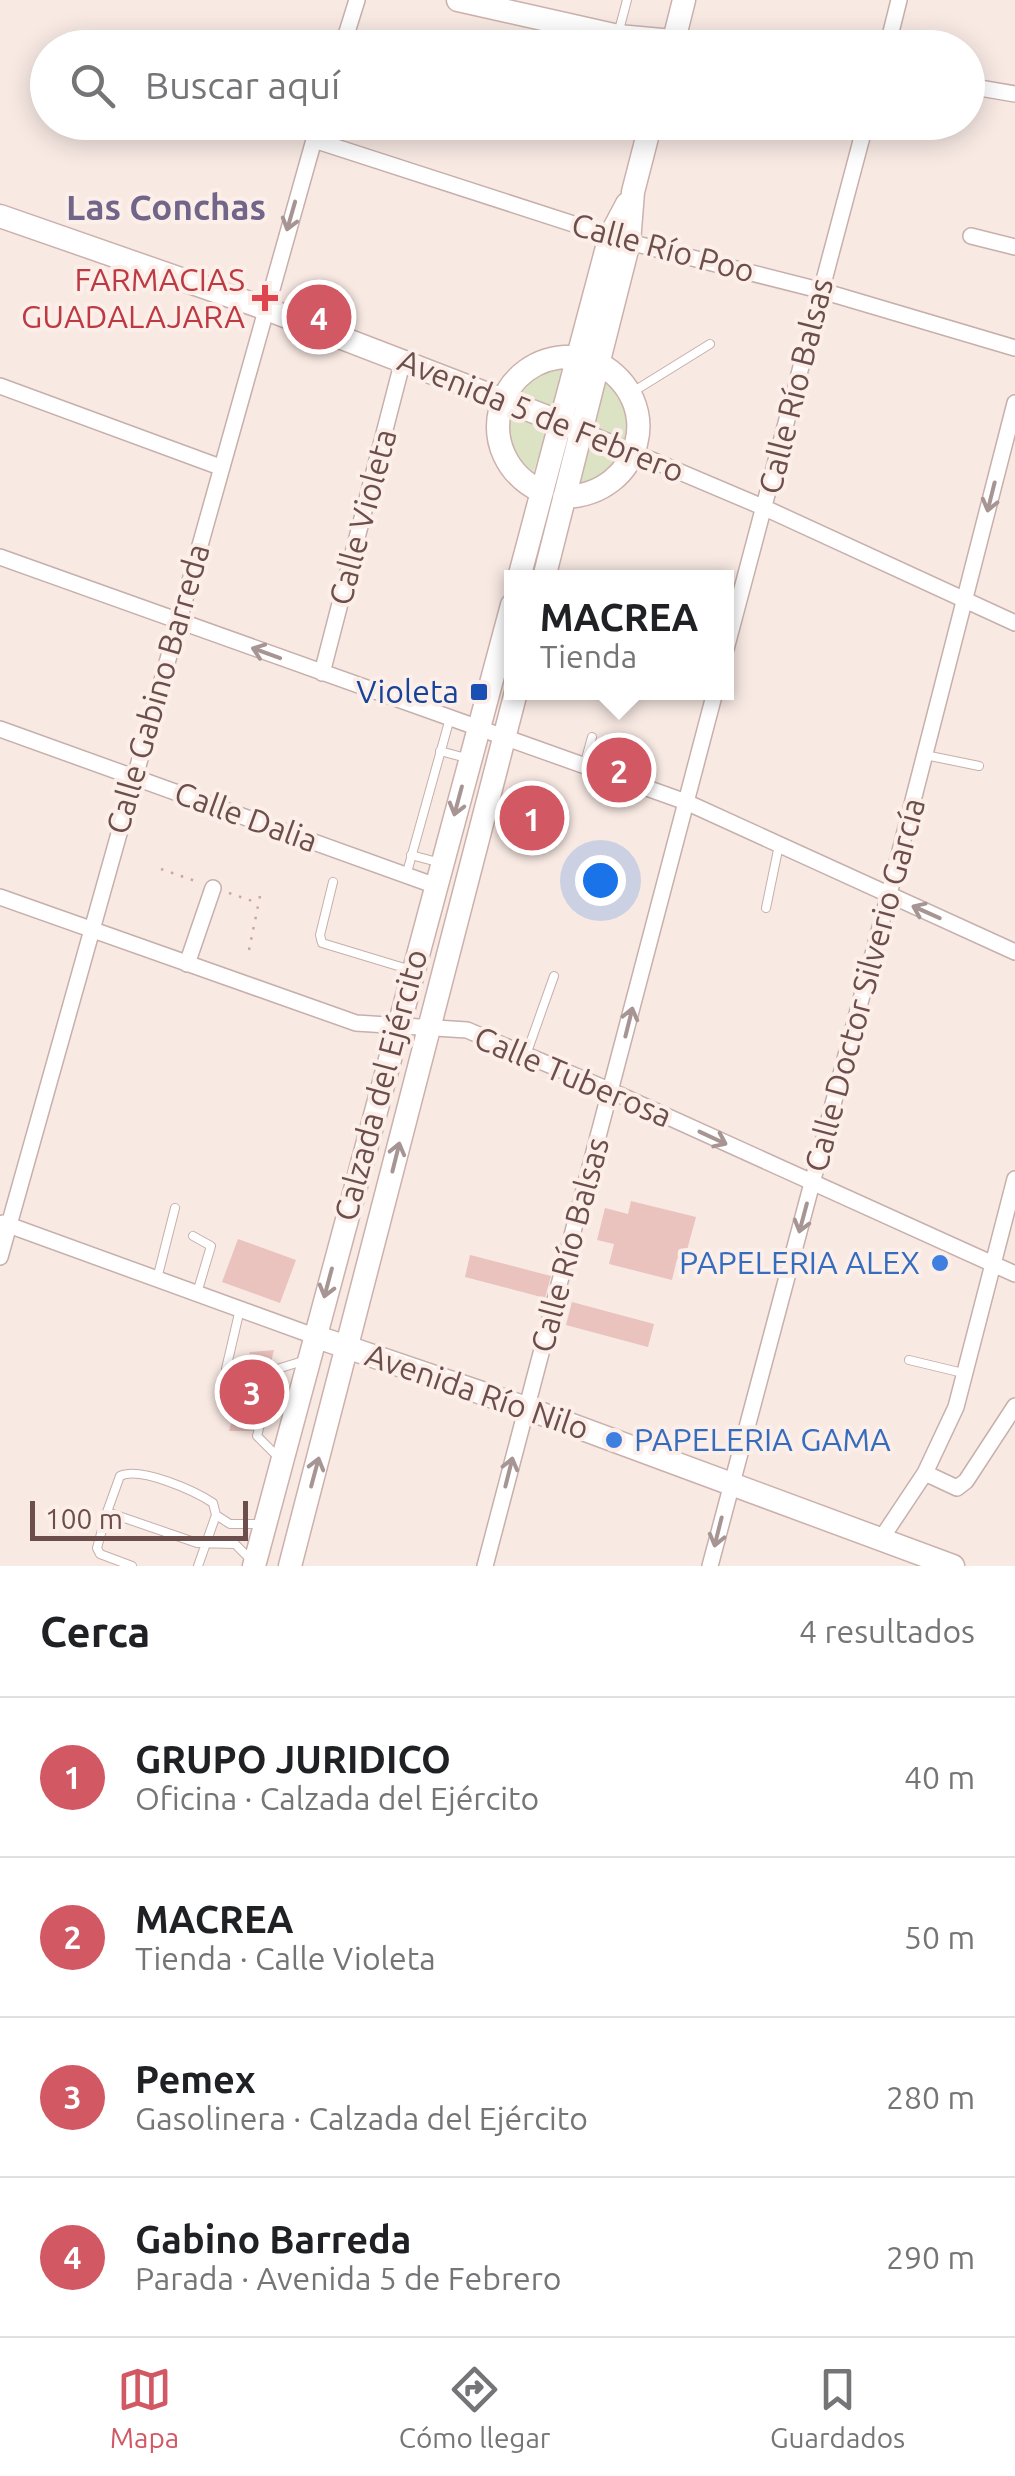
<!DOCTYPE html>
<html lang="es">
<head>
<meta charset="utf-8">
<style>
  :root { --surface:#fff; --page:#f6f6f6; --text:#202124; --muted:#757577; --line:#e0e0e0; --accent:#d25864 }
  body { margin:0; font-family:Ubuntu,sans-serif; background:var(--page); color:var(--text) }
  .scale { position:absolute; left:30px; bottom:25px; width:218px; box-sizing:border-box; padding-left:10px; border:5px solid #6c4e4d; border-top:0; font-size:28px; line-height:35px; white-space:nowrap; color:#6c4e4d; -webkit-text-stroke:8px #fceee8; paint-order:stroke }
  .you { position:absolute; left:600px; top:880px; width:35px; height:35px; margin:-25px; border:8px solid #fff; border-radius:50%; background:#1a73e8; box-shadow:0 0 0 15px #1a73e833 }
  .badge { display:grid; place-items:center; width:65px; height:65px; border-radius:50%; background:var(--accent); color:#fff; font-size:32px; font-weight:700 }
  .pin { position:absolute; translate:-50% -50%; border:5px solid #fff; box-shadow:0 2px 10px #0006 }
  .popup { position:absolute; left:504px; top:570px; width:230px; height:130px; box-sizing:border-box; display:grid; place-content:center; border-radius:0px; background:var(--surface); filter:drop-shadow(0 2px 8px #0005); font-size:32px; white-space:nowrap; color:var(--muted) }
  .popup b { font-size:38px; color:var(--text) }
  .popup::after { content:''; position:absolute; left:50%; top:100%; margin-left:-20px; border:20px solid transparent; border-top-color:var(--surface) }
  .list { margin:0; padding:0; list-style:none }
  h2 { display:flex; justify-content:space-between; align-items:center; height:130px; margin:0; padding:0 40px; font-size:42px }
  h2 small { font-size:32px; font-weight:400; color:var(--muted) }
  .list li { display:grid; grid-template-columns:65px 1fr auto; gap:30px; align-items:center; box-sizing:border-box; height:160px; padding:0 40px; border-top:2px solid var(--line) }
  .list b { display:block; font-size:38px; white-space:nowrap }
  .list p { margin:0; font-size:32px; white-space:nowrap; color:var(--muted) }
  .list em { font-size:32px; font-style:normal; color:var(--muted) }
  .icon { flex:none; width:55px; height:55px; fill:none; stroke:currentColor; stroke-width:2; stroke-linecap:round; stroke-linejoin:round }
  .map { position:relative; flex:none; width:1015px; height:1566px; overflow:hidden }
  .search { position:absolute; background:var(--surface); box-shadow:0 5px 25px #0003; left:30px; right:30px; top:30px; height:110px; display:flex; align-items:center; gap:25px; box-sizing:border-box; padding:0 35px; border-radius:55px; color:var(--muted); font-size:38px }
  .sheet { height:770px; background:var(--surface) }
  nav { display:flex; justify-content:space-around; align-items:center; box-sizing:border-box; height:140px; border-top:2px solid var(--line); background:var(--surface); font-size:28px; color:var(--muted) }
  nav a { display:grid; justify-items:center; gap:5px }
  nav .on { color:var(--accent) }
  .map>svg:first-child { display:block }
  .green { fill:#dbe3c4 }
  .building { fill:#eac2be }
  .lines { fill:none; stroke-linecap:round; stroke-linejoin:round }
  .lane-casing { stroke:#c7afac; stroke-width:10 }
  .street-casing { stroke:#c7afac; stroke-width:18 }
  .secondary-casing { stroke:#ccb0ac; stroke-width:25 }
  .path { stroke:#cea5a2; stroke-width:2.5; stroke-dasharray:2.5 8; stroke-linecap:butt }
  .lane { stroke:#fff; stroke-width:8 }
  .street { stroke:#fff; stroke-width:15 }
  .secondary { stroke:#fff; stroke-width:22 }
  .oneway { stroke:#a79594 }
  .health-dot { fill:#e0444e; stroke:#fceee8; stroke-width:4 }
  .transit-dot { fill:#1a4fb4; stroke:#fceee8; stroke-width:4 }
  .shop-dot { fill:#3f7fe0; stroke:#fceee8; stroke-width:4 }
  .labels { text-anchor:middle; stroke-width:8; stroke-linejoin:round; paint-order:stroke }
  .street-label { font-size:32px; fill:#6c4e4d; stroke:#fceee8 }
  .health-label { font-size:32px; fill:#be3a42; stroke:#fceee8; text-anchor:end }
  .transit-label { font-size:32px; fill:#164399; stroke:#fceee8; text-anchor:end }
  .shop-label { font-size:32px; fill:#366cbe; stroke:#fceee8; text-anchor:end }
  .neighbourhood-label { font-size:35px; font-weight:bold; fill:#716589; stroke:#fceee8 }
</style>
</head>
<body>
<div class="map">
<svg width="1015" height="1566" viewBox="0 0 1015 1566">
  <rect width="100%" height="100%" fill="#f8e9e3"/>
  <!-- green -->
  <path class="green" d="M568,360L552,414L511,391Z
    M597,375L607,379L632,419L627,442L585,425Z
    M506,410L549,425L530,482L512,467Z
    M583,440L629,459L568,494Z"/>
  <!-- building -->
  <path class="building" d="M631,1201L696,1217L684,1261L677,1259L672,1280L609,1264L614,1244L597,1240L605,1208L628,1214Z
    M238,1239L296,1260L280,1303L222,1282Z
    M470,1255L551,1276L545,1298L465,1277Z
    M572,1302L654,1324L648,1347L566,1325Z
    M274,1350L254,1431H229L250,1352Z"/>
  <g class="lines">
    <!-- lane casing -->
    <g class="lane-casing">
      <path id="lane" d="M618,34L627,0
        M631,393L710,344
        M440,751L470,759
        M925,755L979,766
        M584,766L592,737
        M411,855L441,863
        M406,876L450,718
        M333,882L320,935L322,943L411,970
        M766,908L779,845
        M526,1055L554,976
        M193,1236L211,1246L197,1293
        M157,1279L175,1208
        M240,1309L226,1369L229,1374L267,1394
        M909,1360L963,1373
        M279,1458L257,1436L274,1370L303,1361
        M107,1512L97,1548L100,1554L132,1566
        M251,1560L235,1544L197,1543L107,1512L120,1476C140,1466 195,1491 213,1503L216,1515L230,1524H261
        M198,1566L216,1515"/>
    </g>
    <!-- street casing -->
    <g class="street-casing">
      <path id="street" d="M673,41L715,48
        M342,48L357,0
        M887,48L899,0
        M968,86L1015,94
        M314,140L629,242L819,290L1015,348
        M971,236L1015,247
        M0,386L220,467
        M581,430L765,508L1015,623
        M0,557L686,802L1015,952
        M726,649L866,122
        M322,673L403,360
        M0,729L436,886
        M0,897L356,1023L467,1030L611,1091L1015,1274
        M187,964L213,888
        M3,1223L314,1336
        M0,1257L319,122
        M925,1473L957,1488L966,1481L1015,1406
        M881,1539L925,1473L956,1407L1015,1179
        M485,1566L715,692
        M710,1566L889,894L1015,403"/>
    </g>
    <!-- secondary casing -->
    <g class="secondary-casing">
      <path id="secondary" d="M458,0L618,36L673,41
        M672,48L684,0
        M0,216L264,308L581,430
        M542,492C467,456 494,351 578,357
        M564,497C642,495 667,401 598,363
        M519,578L610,236L627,204
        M544,578L629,242L633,192L651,122
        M314,1336L526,1408L953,1566
        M254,1566L512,605
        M290,1566L516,692"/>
    </g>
    <!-- path -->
    <path class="path" d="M161,869L198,882
      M229,893L258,903
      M249,950L260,896"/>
    <!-- lane -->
    <use href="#lane" class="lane"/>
    <!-- street -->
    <use href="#street" class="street"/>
    <!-- secondary -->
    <use href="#secondary" class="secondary"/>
  </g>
  <!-- one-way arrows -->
  <defs><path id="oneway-shaft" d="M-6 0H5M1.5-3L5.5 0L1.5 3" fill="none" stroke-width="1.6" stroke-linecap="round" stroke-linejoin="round" transform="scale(2.5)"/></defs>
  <g class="oneway">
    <use href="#oneway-shaft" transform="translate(291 216) rotate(106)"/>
    <use href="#oneway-shaft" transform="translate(991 497) rotate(104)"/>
    <use href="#oneway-shaft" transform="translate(266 653) rotate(-160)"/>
    <use href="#oneway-shaft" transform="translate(458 801) rotate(105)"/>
    <use href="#oneway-shaft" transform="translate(926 912) rotate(-156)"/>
    <use href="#oneway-shaft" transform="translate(629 1022) rotate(-76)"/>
    <use href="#oneway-shaft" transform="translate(713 1138) rotate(25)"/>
    <use href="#oneway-shaft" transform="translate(396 1157) rotate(-76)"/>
    <use href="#oneway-shaft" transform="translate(803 1218) rotate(105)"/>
    <use href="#oneway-shaft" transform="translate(328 1283) rotate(105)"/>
    <use href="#oneway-shaft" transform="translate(315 1472) rotate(-75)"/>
    <use href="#oneway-shaft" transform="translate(509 1472) rotate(-76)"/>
    <use href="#oneway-shaft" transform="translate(718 1532) rotate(104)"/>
  </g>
  <!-- markers -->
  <path class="health-dot" d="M260 283h10v10h10v10h-10v10h-10v-10h-10v-10h10z"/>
  <rect class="transit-dot" x="469" y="682" width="20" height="20" rx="5"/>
  <g class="shop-dot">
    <circle cx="940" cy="1263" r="10"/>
    <circle cx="614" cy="1440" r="10"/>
  </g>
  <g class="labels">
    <!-- street labels -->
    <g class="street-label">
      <text transform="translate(663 248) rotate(15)" y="11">Calle Río Poo</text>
      <text transform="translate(796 386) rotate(-76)" y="11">Calle Río Balsas</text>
      <text transform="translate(541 416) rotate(22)" y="11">Avenida 5 de Febrero</text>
      <text transform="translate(363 517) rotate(-75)" y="11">Calle Violeta</text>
      <text transform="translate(158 689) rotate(-74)" y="11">Calle Gabino Barreda</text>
      <text transform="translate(246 817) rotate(20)" y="11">Calle Dalia</text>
      <text transform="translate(865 985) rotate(-75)" y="11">Calle Doctor Silverio García</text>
      <text transform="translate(573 1077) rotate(23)" y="11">Calle Tuberosa</text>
      <text transform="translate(381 1085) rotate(-75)" y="11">Calzada del Ejército</text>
      <text transform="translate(570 1245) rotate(-75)" y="11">Calle Río Balsas</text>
      <text transform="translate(477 1392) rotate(19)" y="11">Avenida Río Nilo</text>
    </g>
    <!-- health labels -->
    <g class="health-label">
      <text x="245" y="291">FARMACIAS<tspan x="245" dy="37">GUADALAJARA</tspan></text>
    </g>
    <!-- transit labels -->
    <g class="transit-label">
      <text x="459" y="703">Violeta</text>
    </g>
    <!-- shop labels -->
    <g class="shop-label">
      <text x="920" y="1274">PAPELERIA ALEX</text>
      <text x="634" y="1451" text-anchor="start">PAPELERIA GAMA</text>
    </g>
    <!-- neighbourhood labels -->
    <g class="neighbourhood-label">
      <text x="166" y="220">Las Conchas</text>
    </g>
  </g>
</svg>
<div class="scale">100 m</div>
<div class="you"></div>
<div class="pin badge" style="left:532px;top:818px">1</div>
<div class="pin badge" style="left:619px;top:770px">2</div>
<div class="popup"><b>MACREA</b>Tienda</div>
<div class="pin badge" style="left:252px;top:1392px">3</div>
<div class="pin badge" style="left:319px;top:317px">4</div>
<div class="search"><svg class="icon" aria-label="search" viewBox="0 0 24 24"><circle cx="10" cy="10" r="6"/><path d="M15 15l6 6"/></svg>Buscar aquí</div>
</div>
<section class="sheet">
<h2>Cerca<small>4 resultados</small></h2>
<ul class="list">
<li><span class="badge">1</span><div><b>GRUPO JURIDICO</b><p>Oficina · Calzada del Ejército</p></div><em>40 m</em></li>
<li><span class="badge">2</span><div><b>MACREA</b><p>Tienda · Calle Violeta</p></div><em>50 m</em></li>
<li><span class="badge">3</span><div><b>Pemex</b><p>Gasolinera · Calzada del Ejército</p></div><em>280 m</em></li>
<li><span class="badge">4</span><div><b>Gabino Barreda</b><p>Parada · Avenida 5 de Febrero</p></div><em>290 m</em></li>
</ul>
</section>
<nav>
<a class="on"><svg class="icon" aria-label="map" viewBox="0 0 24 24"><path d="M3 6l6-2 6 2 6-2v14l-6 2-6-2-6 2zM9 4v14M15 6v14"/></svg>Mapa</a>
<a><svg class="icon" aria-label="directions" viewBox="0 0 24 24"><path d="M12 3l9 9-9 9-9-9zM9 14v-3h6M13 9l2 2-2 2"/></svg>Cómo llegar</a>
<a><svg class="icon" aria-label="saved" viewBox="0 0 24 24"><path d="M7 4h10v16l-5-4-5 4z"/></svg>Guardados</a>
</nav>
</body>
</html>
